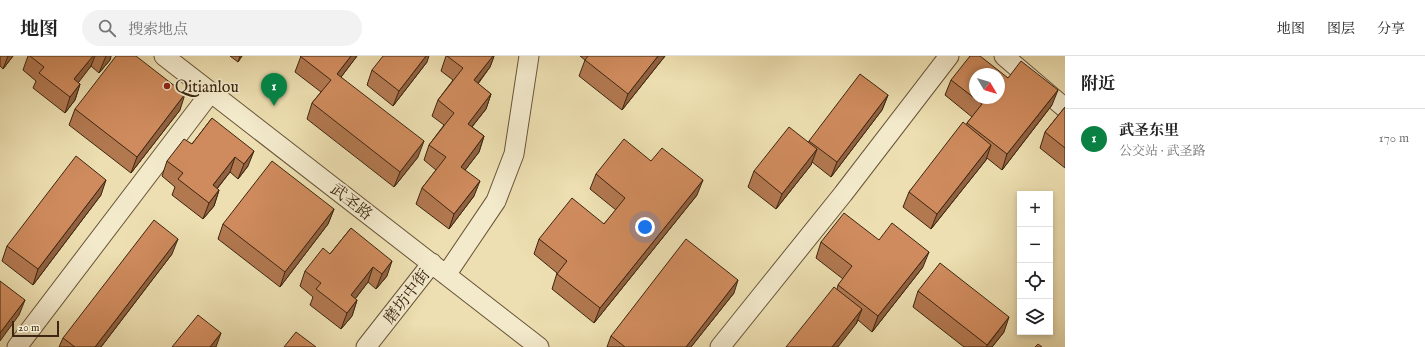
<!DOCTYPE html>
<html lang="zh">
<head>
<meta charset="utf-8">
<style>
  :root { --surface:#fff; --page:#f2f2f2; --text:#222; --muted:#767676; --line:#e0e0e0; --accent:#0b8043 }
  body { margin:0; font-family:"IM FELL English","Noto Serif SC",serif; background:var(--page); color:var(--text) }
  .controls { position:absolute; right:12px; bottom:12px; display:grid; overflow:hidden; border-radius:0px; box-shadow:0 2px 6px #0003 }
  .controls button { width:36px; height:36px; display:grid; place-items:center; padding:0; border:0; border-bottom:1px solid var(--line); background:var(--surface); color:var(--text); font:20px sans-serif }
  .compass { position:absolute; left:969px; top:12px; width:36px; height:36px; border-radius:50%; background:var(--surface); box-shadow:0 2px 6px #0003; rotate:128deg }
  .scale { position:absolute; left:12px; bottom:10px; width:47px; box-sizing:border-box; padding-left:4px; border:2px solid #3c2611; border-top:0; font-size:11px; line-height:14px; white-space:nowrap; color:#3c2611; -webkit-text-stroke:3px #f3eacc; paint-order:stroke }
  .you { position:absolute; left:645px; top:171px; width:14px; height:14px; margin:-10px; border:3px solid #fff; border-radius:50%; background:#1a73e8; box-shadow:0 0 0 6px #1a73e833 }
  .badge { display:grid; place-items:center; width:26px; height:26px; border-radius:50%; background:var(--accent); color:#fff; font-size:13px; font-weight:700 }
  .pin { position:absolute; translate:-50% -33px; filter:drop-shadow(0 1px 2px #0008) }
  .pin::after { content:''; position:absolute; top:21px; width:14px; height:12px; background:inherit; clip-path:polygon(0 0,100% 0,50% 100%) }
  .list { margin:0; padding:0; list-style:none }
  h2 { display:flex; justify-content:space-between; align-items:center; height:52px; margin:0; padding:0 16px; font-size:17px }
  h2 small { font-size:13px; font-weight:400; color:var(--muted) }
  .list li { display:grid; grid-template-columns:26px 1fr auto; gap:12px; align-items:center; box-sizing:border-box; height:60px; padding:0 16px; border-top:1px solid var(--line) }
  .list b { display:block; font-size:15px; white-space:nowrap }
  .list p { margin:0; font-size:13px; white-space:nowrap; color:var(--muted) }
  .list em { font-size:13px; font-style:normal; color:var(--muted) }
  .icon { flex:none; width:22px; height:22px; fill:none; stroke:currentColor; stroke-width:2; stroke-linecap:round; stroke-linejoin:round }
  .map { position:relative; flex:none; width:1065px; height:291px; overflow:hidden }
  header { display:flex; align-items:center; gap:24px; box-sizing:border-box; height:56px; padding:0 20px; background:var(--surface); border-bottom:1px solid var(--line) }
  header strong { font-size:19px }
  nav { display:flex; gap:22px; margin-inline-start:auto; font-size:14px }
  .search { width:280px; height:36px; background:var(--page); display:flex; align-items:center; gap:10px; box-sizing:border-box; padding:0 14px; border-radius:22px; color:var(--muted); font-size:15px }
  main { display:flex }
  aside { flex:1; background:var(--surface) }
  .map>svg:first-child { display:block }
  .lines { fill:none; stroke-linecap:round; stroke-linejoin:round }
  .minor-casing { stroke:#685439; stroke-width:21 }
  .minor { stroke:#f3eacc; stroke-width:19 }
  .wall { fill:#b27850; stroke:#3c2611 }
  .shaded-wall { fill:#916141; stroke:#3c2611 }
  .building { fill:#cf8b5d; stroke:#3c2611; fill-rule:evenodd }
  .poi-dot { fill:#8f2418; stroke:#f3eacc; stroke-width:1.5 }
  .labels { text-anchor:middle; stroke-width:3.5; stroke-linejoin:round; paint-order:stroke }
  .poi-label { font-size:16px; fill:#3c2611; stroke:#f3eacc; text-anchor:start }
  .street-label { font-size:16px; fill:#3c2611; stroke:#f3eacc }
</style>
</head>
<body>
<header>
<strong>地图</strong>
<div class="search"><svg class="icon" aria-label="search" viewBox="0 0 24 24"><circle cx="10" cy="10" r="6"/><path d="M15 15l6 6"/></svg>搜索地点</div>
<nav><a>地图</a><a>图层</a><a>分享</a></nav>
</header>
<main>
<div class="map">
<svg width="1065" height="291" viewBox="0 0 1065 291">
  <rect width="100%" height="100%" fill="#eddfb1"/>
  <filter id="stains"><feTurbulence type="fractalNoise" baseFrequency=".005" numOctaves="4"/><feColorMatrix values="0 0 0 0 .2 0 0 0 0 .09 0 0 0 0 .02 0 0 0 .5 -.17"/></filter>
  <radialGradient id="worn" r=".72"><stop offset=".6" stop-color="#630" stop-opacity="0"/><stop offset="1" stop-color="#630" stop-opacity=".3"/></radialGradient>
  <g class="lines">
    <!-- minor casing -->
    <g class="minor-casing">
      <path id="minor" d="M164,0L539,291
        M1004,0L1065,52
        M446,219L496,145L514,98L529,0
        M17,291L211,36
        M366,291L432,207
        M720,291L843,138L949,0"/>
    </g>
    <!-- minor -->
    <use href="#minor" class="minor"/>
  </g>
  <!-- wall -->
  <path class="wall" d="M0,0H13L3,13L0,10Z
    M28,0H111L110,4L99,17L91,10L78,26L80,28L75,44L65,57L33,32L36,25L23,14Z
    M230,0H242L238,6Z
    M301,0H357L341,21L418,101L394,131L307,63L312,47L321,36L295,16Z
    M446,0H494L490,11L478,28L491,38L486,53L472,71L484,80L479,96L465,114L474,140L449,173L416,148L422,132L436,114L424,104L429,89L444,69L432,60L438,44L453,24L441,15Z
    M580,0H665L622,54L579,20L585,4Z
    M427,6L393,50L367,29L372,14Z
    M1008,22L1052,49L1002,114L987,102L986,104L931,173L903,151L909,136L966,69L967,67L972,61L945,39L951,24Z
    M888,39L882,54L831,121L812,106L811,109L776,153L748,131L754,115L808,87L809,85Z
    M1065,51V112L1040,92L1045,76Z
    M75,53L180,54L131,117L69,69Z
    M212,62L248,110L238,123L230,116L217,133L219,134L214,150L203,163L172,139L175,131L162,120L167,105L192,88Z
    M651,105L697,139L594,267L552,233L557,217L534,198L539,183L604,168L616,154L590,133L596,118Z
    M101,139L33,229L2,205L7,190Z
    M334,153L328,168L280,231L218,183L223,168Z
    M351,172L387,220L376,233L368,226L355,243L357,244L352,260L341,273L310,249L313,241L300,230L305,215L330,198Z
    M879,184L923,211L872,276L858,264L856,268L837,233L838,229L843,223L816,202L821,186Z
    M172,198L101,291H59L63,282Z
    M918,235L1004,276L992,291H964L913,251Z
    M734,237L691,291H607L611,280Z"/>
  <!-- shaded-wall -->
  <path class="shaded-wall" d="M8,0H13L3,13Z
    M93,0H95L91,10L69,39L74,23Z
    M106,0H111L110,4L99,17Z
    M240,0H242L238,6Z
    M351,0H357L332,33L337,18Z
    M426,0H429L427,6L393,50L399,35Z
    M493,0H494L490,11L468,40L474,24Z
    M658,0H665L622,54L628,38Z
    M80,28L75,44L65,57L70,41Z
    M1058,34L1052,49L1002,114L1007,98Z
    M185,38L180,54L131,117L137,101Z
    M491,38L486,53L462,83L468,68Z
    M888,39L882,54L831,121L837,106Z
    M484,80L479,96L456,126L461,111Z
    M424,85L418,101L394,131L400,116Z
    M991,89L986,104L931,173L937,158Z
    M817,93L811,109L776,153L782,138Z
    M254,95L248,110L238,123L244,108Z
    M235,101L230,116L207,145L213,129Z
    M106,124L101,139L33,229L38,213Z
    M703,124L697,139L594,267L600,252Z
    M480,125L474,140L449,173L454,158Z
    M219,134L214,150L203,163L209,147Z
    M334,153L328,168L280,231L285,216Z
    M178,183L172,198L101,291H95Z
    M929,196L923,211L872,276L878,260Z
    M392,205L387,220L376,233L382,218Z
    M373,211L368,226L346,255L351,239Z
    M738,224L734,237L691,291H686Z
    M25,244L19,259L0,285V277Z
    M357,244L352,260L341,273L347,257Z
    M862,253L856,268L838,291H832Z
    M1009,261L1004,276L992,291H986Z
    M221,277L216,291H210Z"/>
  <!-- building -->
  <path class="building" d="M30,0H93L74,23L80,28L70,41L39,17L44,11Z
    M116,0H136L185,38L137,101L75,53Z
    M300,0H351L337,18L424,85L400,116L312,47L331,24Z
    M383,0H426L399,35L372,14Z
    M447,0H493L474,24L491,38L468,68L484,80L461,111L480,125L454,158L422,132L446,101L429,89L454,57L438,44L463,12Z
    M588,0H658L628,38L585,4Z
    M970,0H980L1008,22L1021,5L1058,34L1007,98L967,67L982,48L951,24ZM975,18H999V42H975Z
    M860,18L888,39L837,106L809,85Z
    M1065,51V92L1045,76Z
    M212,62L254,95L244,108L235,101L213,129L219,134L209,147L178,123L183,117L167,105L184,83L192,88Z
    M963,66L991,89L937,158L909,136Z
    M789,71L817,93L782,138L754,115Z
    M624,83L651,105L662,92L703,124L600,252L557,218L567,205L539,183L572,142L604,168L625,142L596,118Z
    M76,100L106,124L38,213L7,190Z
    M272,105L334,153L285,216L223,168Z
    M844,157L879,184L892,167L929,196L878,260L838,229L852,210L821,186Z
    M154,164L178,183L95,291H75L63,282Z
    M351,172L392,205L382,218L373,211L351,239L357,244L347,257L316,233L321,227L305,215L323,192L330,198Z
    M686,183L738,224L686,291H625L611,280Z
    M940,207L1009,261L987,289L918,235Z
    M0,225L25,244L0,277Z
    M834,231L862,253L832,291H786Z
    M198,259L221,277L210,291H172Z
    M296,276L316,291H284Z
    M1038,288L1042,291H1035Z"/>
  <!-- markers -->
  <circle class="poi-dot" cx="167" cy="30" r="4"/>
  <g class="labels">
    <!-- poi labels -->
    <g class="poi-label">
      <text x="175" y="36">Qitianlou</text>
    </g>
    <!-- street labels -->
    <g class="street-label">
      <text transform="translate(352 145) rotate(38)" y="6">武圣路</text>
      <text transform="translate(406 240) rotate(-52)" y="6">磨坊中街</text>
    </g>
  </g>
  <rect width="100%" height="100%" filter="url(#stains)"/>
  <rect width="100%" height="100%" fill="url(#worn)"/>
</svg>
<div class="controls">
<button>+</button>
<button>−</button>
<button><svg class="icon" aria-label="locate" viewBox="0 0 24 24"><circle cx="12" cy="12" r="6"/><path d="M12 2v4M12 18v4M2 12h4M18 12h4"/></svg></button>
<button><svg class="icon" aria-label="layers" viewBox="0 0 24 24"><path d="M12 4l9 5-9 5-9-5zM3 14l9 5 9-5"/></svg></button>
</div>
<svg class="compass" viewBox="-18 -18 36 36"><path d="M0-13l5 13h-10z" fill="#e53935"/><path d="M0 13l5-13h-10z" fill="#767676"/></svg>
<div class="scale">20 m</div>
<div class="you"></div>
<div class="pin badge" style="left:274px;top:50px">1</div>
</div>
<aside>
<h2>附近<small></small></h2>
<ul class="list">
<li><span class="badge">1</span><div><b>武圣东里</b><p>公交站 · 武圣路</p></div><em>170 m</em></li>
</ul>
</aside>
</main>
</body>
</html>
